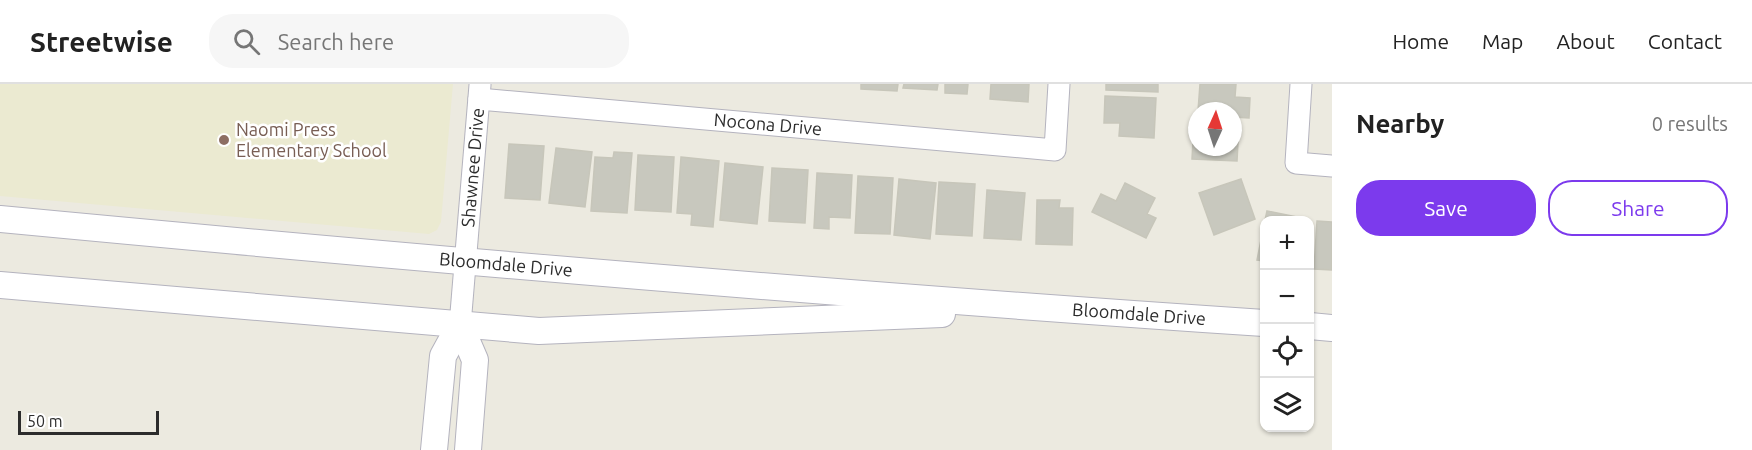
<!DOCTYPE html>
<html lang="en">
<head>
<meta charset="utf-8">
<style>
  :root { --surface:#fff; --page:#f6f6f6; --text:#222; --muted:#767676; --line:#e0e0e0; --accent:#7c3aed }
  body { margin:0; font-family:Ubuntu,sans-serif; background:var(--page); color:var(--text) }
  .controls { position:absolute; right:18px; bottom:18px; display:grid; overflow:hidden; border-radius:12px; box-shadow:0 2px 4px #0004 }
  .controls button { width:54px; height:54px; display:grid; place-items:center; padding:0; border:0; border-bottom:2px solid var(--line); background:var(--surface); color:var(--text); font:30px sans-serif }
  .compass { position:absolute; left:1188px; top:18px; width:54px; height:54px; border-radius:50%; background:var(--surface); box-shadow:0 2px 4px #0004; rotate:3deg }
  .scale { position:absolute; left:18px; bottom:15px; width:141px; box-sizing:border-box; padding-left:6px; border:3px solid #2c2c2c; border-top:0; font-size:16px; line-height:21px; white-space:nowrap; color:#2c2c2c; -webkit-text-stroke:4px #fff; paint-order:stroke }
  .list { margin:0; padding:0; list-style:none }
  h2 { display:flex; justify-content:space-between; align-items:center; height:78px; margin:0; padding:0 24px; font-size:26px }
  h2 small { font-size:20px; font-weight:400; color:var(--muted) }
  .actions { display:flex; gap:12px; padding:18px 24px }
  .actions a { flex:1; padding:14px 0; border:2px solid var(--accent); border-radius:24px; text-align:center; font-size:21px; color:var(--accent) }
  .actions .main { background:var(--accent); color:#fff }
  .icon { flex:none; width:33px; height:33px; fill:none; stroke:currentColor; stroke-width:2; stroke-linecap:round; stroke-linejoin:round }
  .map { position:relative; flex:none; width:1332px; height:366px; overflow:hidden }
  header { display:flex; align-items:center; gap:36px; box-sizing:border-box; height:84px; padding:0 30px; background:var(--surface); border-bottom:2px solid var(--line) }
  header strong { font-size:28px }
  nav { display:flex; gap:33px; margin-inline-start:auto; font-size:21px }
  .search { width:420px; height:54px; background:var(--page); display:flex; align-items:center; gap:15px; box-sizing:border-box; padding:0 21px; border-radius:24px; color:var(--muted); font-size:22px }
  main { display:flex }
  aside { flex:1; background:var(--surface) }
  .map>svg:first-child { display:block }
  .education { fill:#ebead1 }
  .building { fill:#c8c8be; stroke:#c7c6ba; stroke-width:1.5 }
  .lines { fill:none; stroke-linecap:round; stroke-linejoin:round }
  .minor-casing { stroke:#b4b3be; stroke-width:23 }
  .tertiary-casing { stroke:#b4b3be; stroke-width:28 }
  .minor { stroke:#fff; stroke-width:21 }
  .tertiary { stroke:#fff; stroke-width:26 }
  .education-dot { fill:#8d6e63; stroke:#fff; stroke-width:2 }
  .labels { text-anchor:middle; stroke-width:5; stroke-linejoin:round; paint-order:stroke }
  .street-label { font-size:18px; fill:#2c2c2c; stroke:#fff }
  .education-label { font-size:18px; fill:#785e54; stroke:#fff; text-anchor:start }
</style>
</head>
<body>
<header>
<strong>Streetwise</strong>
<div class="search"><svg class="icon" aria-label="search" viewBox="0 0 24 24"><circle cx="10" cy="10" r="6"/><path d="M15 15l6 6"/></svg>Search here</div>
<nav><a>Home</a><a>Map</a><a>About</a><a>Contact</a></nav>
</header>
<main>
<div class="map">
<svg width="1332" height="366" viewBox="0 0 1332 366">
  <rect width="100%" height="100%" fill="#eceae0"/>
  <!-- education -->
  <path class="education" d="M0,0H453L441,138L437,146L429,150L0,112Z"/>
  <!-- building -->
  <path class="building" d="M861,0H898L897,7L861,5Z
    M904,0H938L937,6L903,4Z
    M945,0H968L967,10L945,9Z
    M991,0H1029L1028,18L990,15Z
    M1106,0H1158V8L1106,6Z
    M1200,0H1236L1235,13L1250,14L1249,34L1233,33V27H1198Z
    M1105,12L1156,14L1154,54L1119,52L1120,39H1104Z
    M1194,38H1197V63H1233V41H1239L1237,77L1192,75Z
    M509,60L544,62L540,116L505,114Z
    M556,64L592,68L585,123L549,119Z
    M614,68L632,69L627,129L591,127L595,73L613,74Z
    M638,71L674,73L671,128L635,126Z
    M681,73L719,77L713,143L691,141L692,130L677,129Z
    M725,79L763,83L757,140L720,136Z
    M772,84L808,86L805,139L769,137Z
    M817,89L852,91L850,134L829,133V145L814,144Z
    M858,92L893,94L890,150L855,149Z
    M899,95L936,99L930,155L894,151Z
    M1241,95L1255,135L1214,151L1199,109Z
    M939,98L975,100L972,152L936,150Z
    M1125,99L1155,114L1147,130L1156,134L1146,154L1092,128L1101,110L1116,117Z
    M987,106L1025,109L1021,156L984,154Z
    M1037,116H1060L1059,124H1073L1072,161L1036,160Z
    M1267,127L1302,134L1301,136H1265Z
    M1317,137L1332,138V186L1314,185Z
    M1264,141V177L1257,176Z"/>
  <g class="lines">
    <!-- minor casing -->
    <g class="minor-casing">
      <g id="minor">
        <path d="M1301,0L1296,79L1332,82"/>
        <path id="s1" d="M479,15L1055,66L1059,0"/>
        <path id="s2" d="M460,241L480,1"/>
      </g>
    </g>
    <!-- tertiary casing -->
    <g class="tertiary-casing">
      <g id="tertiary">
        <path id="s3" d="M0,135C421,175 843,211 1264,239"/>
        <path d="M0,201L539,247L942,230"/>
        <path d="M460,241L475,276L468,366"/>
        <path d="M1310,242L1332,244"/>
        <path d="M434,366L443,272L460,241"/>
      </g>
    </g>
    <!-- minor -->
    <use href="#minor" class="minor"/>
    <!-- tertiary -->
    <use href="#tertiary" class="tertiary"/>
  </g>
  <!-- markers -->
  <circle class="education-dot" cx="224" cy="56" r="6"/>
  <g class="labels">
    <!-- street labels -->
    <g class="street-label">
      <text dy="6" stroke="none"><textPath href="#s1" startOffset="290">Nocona Drive</textPath></text>
      <text dy="6" stroke="none"><textPath href="#s2" startOffset="158">Shawnee Drive</textPath></text>
      <text dy="6" stroke="none"><textPath href="#s3" startOffset="508">Bloomdale Drive</textPath></text>
      <text dy="6" stroke="none"><textPath href="#s3" startOffset="1143">Bloomdale Drive</textPath></text>
    </g>
    <!-- education labels -->
    <g class="education-label">
      <text x="236" y="52">Naomi Press<tspan x="236" dy="21">Elementary School</tspan></text>
    </g>
  </g>
</svg>
<div class="controls">
<button>+</button>
<button>−</button>
<button><svg class="icon" aria-label="locate" viewBox="0 0 24 24"><circle cx="12" cy="12" r="6"/><path d="M12 2v4M12 18v4M2 12h4M18 12h4"/></svg></button>
<button><svg class="icon" aria-label="layers" viewBox="0 0 24 24"><path d="M12 4l9 5-9 5-9-5zM3 14l9 5 9-5"/></svg></button>
</div>
<svg class="compass" viewBox="-18 -18 36 36"><path d="M0-13l5 13h-10z" fill="#e53935"/><path d="M0 13l5-13h-10z" fill="#767676"/></svg>
<div class="scale">50 m</div>
</div>
<aside>
<h2>Nearby<small>0 results</small></h2>
<ul class="list">
</ul>
<div class="actions"><a class="main">Save</a><a>Share</a></div>
</aside>
</main>
</body>
</html>
